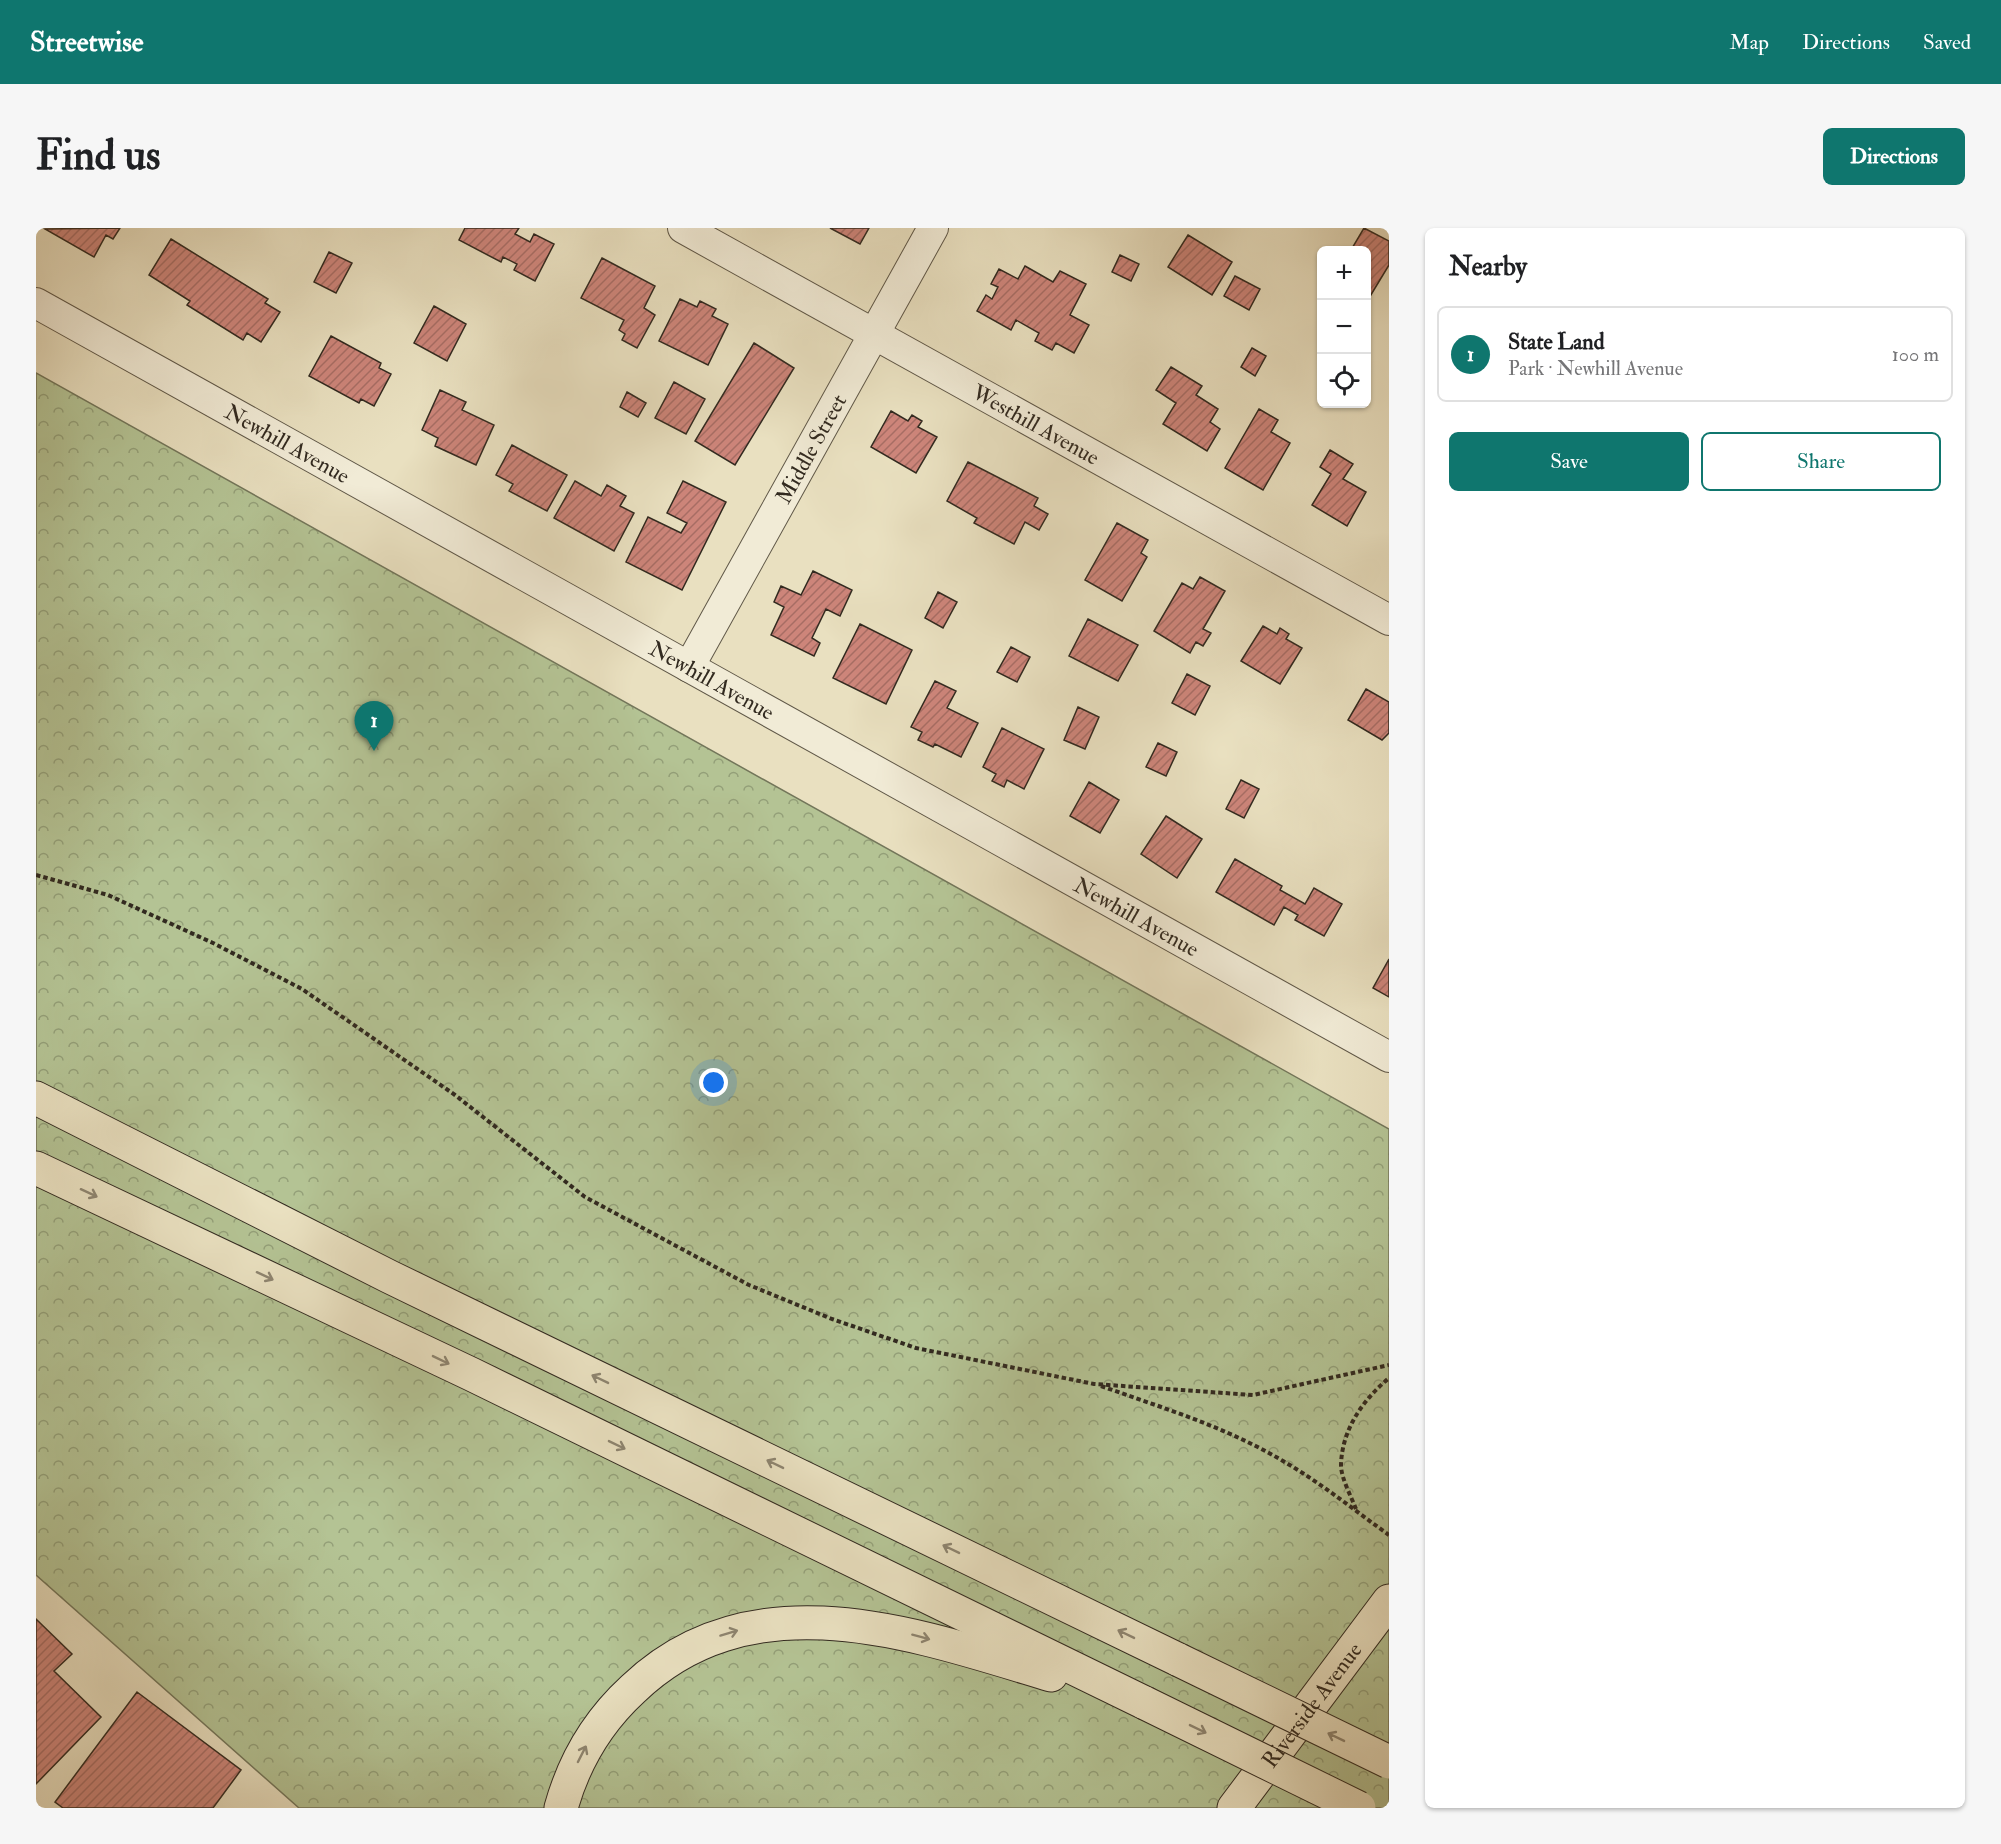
<!DOCTYPE html>
<html lang="en">
<head>
<meta charset="utf-8">
<style>
  :root { --surface:#fff; --page:#f6f6f6; --text:#202124; --muted:#757577; --line:#e0e0e0; --accent:#0f766e }
  body { margin:0; font-family:"IM FELL Double Pica",serif; background:var(--page); color:var(--text) }
  .controls { position:absolute; right:18px; top:18px; display:grid; overflow:hidden; border-radius:9px; box-shadow:0 2px 4px #0004 }
  .controls button { width:54px; height:54px; display:grid; place-items:center; padding:0; border:0; border-bottom:2px solid var(--line); background:var(--surface); color:var(--text); font:30px sans-serif }
  .you { position:absolute; left:678px; top:855px; width:21px; height:21px; margin:-15px; border:4px solid #fff; border-radius:50%; background:#1a73e8; box-shadow:0 0 0 9px #1a73e833 }
  .badge { display:grid; place-items:center; width:39px; height:39px; border-radius:50%; background:var(--accent); color:#fff; font-size:20px; font-weight:700 }
  .pin { position:absolute; translate:-50% -50px; filter:drop-shadow(0 2px 3px #0008) }
  .pin::after { content:''; position:absolute; top:32px; width:21px; height:18px; background:inherit; clip-path:polygon(0 0,100% 0,50% 100%) }
  .list { margin:0; padding:0; list-style:none }
  h2 { display:flex; justify-content:space-between; align-items:center; height:78px; margin:0; padding:0 24px; font-size:26px }
  h2 small { font-size:20px; font-weight:400; color:var(--muted) }
  .list li { display:grid; grid-template-columns:39px 1fr auto; gap:18px; align-items:center; box-sizing:border-box; height:96px; margin:0 12px 12px; padding:0 12px; border:2px solid var(--line); border-radius:9px }
  .list b { display:block; font-size:22px; white-space:nowrap }
  .list p { margin:0; font-size:20px; white-space:nowrap; color:var(--muted) }
  .list em { font-size:20px; font-style:normal; color:var(--muted) }
  .actions { display:flex; gap:12px; padding:18px 24px }
  .actions a { flex:1; padding:14px 0; border:2px solid var(--accent); border-radius:9px; text-align:center; font-size:21px; color:var(--accent) }
  .actions .main { background:var(--accent); color:#fff }
  .icon { flex:none; width:33px; height:33px; fill:none; stroke:currentColor; stroke-width:2; stroke-linecap:round; stroke-linejoin:round }
  .map { position:relative; flex:none; width:1353px; height:1580px; overflow:hidden; border-radius:9px }
  header { display:flex; align-items:center; gap:36px; box-sizing:border-box; height:84px; padding:0 30px; background:var(--accent); color:#fff }
  header strong { font-size:28px }
  nav { display:flex; gap:33px; margin-inline-start:auto; font-size:21px }
  .intro { display:flex; align-items:center; justify-content:space-between; box-sizing:border-box; height:144px; padding:0 36px }
  h1 { margin:0; font-size:42px }
  .button { padding:15px 27px; border-radius:9px; background:var(--accent); color:#fff; font-size:21px; font-weight:700 }
  main { display:flex; gap:36px; padding:0 36px }
  aside { flex:1; background:var(--surface); border-radius:9px; box-shadow:0 2px 4px #0004 }
  .map>svg:first-child { display:block }
  .park { fill:url(#park-crowns); stroke:#73765a; stroke-width:1.5 }
  .building { fill:url(#building-hatch); stroke:#322a20; stroke-width:1.5 }
  .lines { fill:none; stroke-linecap:round; stroke-linejoin:round }
  .minor-casing { stroke:#605848; stroke-width:32 }
  .primary-casing { stroke:#322a20; stroke-width:35 }
  .path { stroke:#322a20; stroke-width:4; stroke-dasharray:4.5 3; stroke-linecap:butt }
  .minor { stroke:#f1ebd6; stroke-width:30 }
  .primary { stroke:#e9e0c0; stroke-width:33 }
  .primary-bridge-casing { stroke:#322a20; stroke-width:35; stroke-linecap:butt }
  .primary-bridge { stroke:#e9e0c0; stroke-width:33 }
  .oneway { stroke:#8e8570 }
  .labels { text-anchor:middle; stroke-width:4.5; stroke-linejoin:round; paint-order:stroke }
  .street-label { font-size:22px; fill:#322a20; stroke:#f1ebd6 }
</style>
</head>
<body>
<header>
<strong>Streetwise</strong>
<nav><a>Map</a><a>Directions</a><a>Saved</a></nav>
</header>
<div class="intro"><h1>Find us</h1><a class="button">Directions</a></div>
<main>
<div class="map">
<svg width="1353" height="1580" viewBox="0 0 1353 1580">
  <defs>
    <pattern id="park-crowns" width="20" height="18" patternUnits="userSpaceOnUse" patternTransform="scale(1.5)"><rect width="20" height="18" fill="#b4c394"/><path d="M2 6a3 3 0 1 1 6 0M12 15a3 3 0 1 1 6 0" fill="none" stroke="#939f78"/></pattern>
    <pattern id="building-hatch" width="6" height="6" patternUnits="userSpaceOnUse" patternTransform="scale(1.5)"><rect width="6" height="6" fill="#cd857a"/><path d="M-1 1l2-2M0 6l6-6M5 7l2-2" fill="none" stroke="#a76d64"/></pattern>
  </defs>
  <rect width="100%" height="100%" fill="#e9e0c0"/>
  <filter id="stains"><feTurbulence type="fractalNoise" baseFrequency=".00333" numOctaves="4"/><feColorMatrix values="0 0 0 0 .2 0 0 0 0 .09 0 0 0 0 .02 0 0 0 .5 -.17"/></filter>
  <radialGradient id="worn" r=".72"><stop offset=".6" stop-color="#630" stop-opacity="0"/><stop offset="1" stop-color="#630" stop-opacity=".3"/></radialGradient>
  <!-- park -->
  <path class="park" d="M0,145L1353,901V1580H263L0,1347Z"/>
  <!-- building -->
  <path class="building" d="M84,0L77,11L70,7L58,29L9,1Z
    M429,0H483L479,6L494,14L498,6L518,16L499,53L478,42L481,36L467,29L465,34L423,12Z
    M794,0H833L824,16Z
    M1328,0L1353,13V37L1330,75V22H1315Z
    M1152,7L1196,34L1176,67L1132,39Z
    M135,11L232,71L229,75L244,84L225,114L211,105L207,112L151,77L154,73L113,47Z
    M293,24L316,35L300,65L278,54Z
    M1084,27L1103,36L1095,53L1076,44Z
    M566,30L619,58L608,80L619,87L601,120L586,112L589,106L583,102L588,92L545,70Z
    M989,38L1017,54L1024,43L1050,56L1034,87L1053,97L1038,125L1020,115L1016,122L999,113L1003,105L980,92L975,102L941,83L950,67L956,71L962,59L955,56L963,41L982,51Z
    M1199,48L1224,61L1213,82L1188,68Z
    M644,71L661,79L664,73L680,81L676,88L692,96L672,137L623,113Z
    M398,78L430,96L411,133L378,115Z
    M295,108L345,135L343,140L355,146L338,178L325,171L323,175L273,148Z
    M718,115L758,140L699,237L659,213Z
    M1216,120L1230,128L1219,148L1205,139Z
    M1135,139L1166,158L1160,167L1182,181L1174,194L1184,201L1171,223L1127,196L1140,175L1120,162Z
    M638,154L669,171L650,206L619,190Z
    M404,162L430,174L426,182L458,197L440,237L399,218L402,210L386,202Z
    M591,164L610,175L602,189L584,179Z
    M1223,181L1242,192L1235,204L1254,215L1227,262L1189,240Z
    M855,183L872,193L876,187L886,193L882,199L901,209L880,245L835,219Z
    M476,217L531,247L511,283L473,263L477,256L460,247Z
    M1294,222L1317,236L1307,251L1330,264L1311,298L1276,277L1295,246L1284,239Z
    M932,234L1002,270L998,278L1012,286L1003,302L989,294L978,316L938,295L941,290L911,273Z
    M539,253L565,268L571,257L590,268L584,278L598,285L578,323L518,290Z
    M647,253L690,274L646,362L590,334L612,289L645,305L651,295L631,285Z
    M1081,295L1112,312L1105,325L1111,329L1086,373L1049,352Z
    M777,343L816,362L804,388L790,381L776,410L784,415L778,428L735,407L748,379L738,374L745,358L765,367Z
    M1164,349L1189,363L1167,401L1175,405L1167,418L1160,414L1154,425L1118,403L1146,355L1157,361Z
    M902,364L921,374L907,400L889,390Z
    M1052,391L1102,417L1082,453L1033,428Z
    M824,396L876,422L850,476L797,450Z
    M1227,398L1241,406L1244,400L1253,406L1250,411L1266,420L1244,456L1205,433Z
    M975,419L994,429L981,454L961,444Z
    M1151,446L1174,458L1159,487L1136,475Z
    M899,453L920,463L911,480L942,495L925,529L899,516L897,519L882,512L886,504L875,499Z
    M1330,461L1353,474V505L1346,512L1312,492Z
    M1042,479L1063,489L1049,521L1028,512Z
    M966,500L1008,521L988,561L971,552L968,559L956,553L960,546L947,539Z
    M1122,515L1141,524L1130,548L1110,539Z
    M1205,552L1223,561L1208,590L1190,581Z
    M1053,554L1083,572L1064,605L1034,588Z
    M1130,588L1166,611L1141,650L1105,626Z
    M1199,631L1246,658L1244,662L1269,676L1278,660L1306,676L1288,708L1259,692L1262,687L1248,679L1238,697L1180,664Z
    M1353,731V769L1337,760Z
    M0,1391L36,1426L18,1443L65,1489L0,1556Z
    M101,1464L205,1542L177,1580H27L19,1574Z"/>
  <g class="lines">
    <!-- minor casing -->
    <g class="minor-casing">
      <g id="minor">
        <path id="s1" d="M647,0L1353,392"/>
        <path id="s2" d="M0,75L1353,829"/>
        <path id="s3" d="M653,439L897,0"/>
      </g>
    </g>
    <!-- primary casing -->
    <g class="primary-casing">
      <g id="primary">
        <path d="M0,870L354,1049L1143,1432"/>
        <path d="M0,940L435,1146L1109,1475"/>
        <path d="M525,1580C538,1533 561,1494 597,1461C716,1347 879,1406 1015,1447"/>
        <path id="s4" d="M1198,1580L1353,1373"/>
      </g>
    </g>
    <!-- path -->
    <path class="path" d="M0,647L72,667L177,715L266,761L419,867L549,969L713,1057L796,1091L880,1120L1058,1156L1217,1167L1353,1137
      M1065,1158C1127,1180 1190,1199 1247,1233C1285,1255 1318,1282 1353,1307
      M1320,1281C1315,1268 1305,1250 1305,1237C1306,1201 1327,1172 1353,1150"/>
    <!-- minor -->
    <use href="#minor" class="minor"/>
    <!-- primary -->
    <use href="#primary" class="primary"/>
    <!-- primary-bridge casing -->
    <g class="primary-bridge-casing">
      <path id="primary-bridge" d="M1143,1432L1353,1534
        M1109,1475L1323,1580"/>
    </g>
    <!-- primary-bridge -->
    <use href="#primary-bridge" class="primary-bridge"/>
  </g>
  <!-- one-way arrows -->
  <defs><path id="oneway-shaft" d="M-6 0H5M1.5-3L5.5 0L1.5 3" fill="none" stroke-width="1.6" stroke-linecap="round" stroke-linejoin="round" transform="scale(1.5)"/></defs>
  <g class="oneway">
    <use href="#oneway-shaft" transform="translate(53 965) rotate(25)"/>
    <use href="#oneway-shaft" transform="translate(229 1048) rotate(25)"/>
    <use href="#oneway-shaft" transform="translate(405 1132) rotate(26)"/>
    <use href="#oneway-shaft" transform="translate(564 1151) rotate(-154)"/>
    <use href="#oneway-shaft" transform="translate(581 1217) rotate(26)"/>
    <use href="#oneway-shaft" transform="translate(739 1236) rotate(-154)"/>
    <use href="#oneway-shaft" transform="translate(915 1321) rotate(-154)"/>
    <use href="#oneway-shaft" transform="translate(693 1405) rotate(-17)"/>
    <use href="#oneway-shaft" transform="translate(1090 1406) rotate(-154)"/>
    <use href="#oneway-shaft" transform="translate(885 1409) rotate(15)"/>
    <use href="#oneway-shaft" transform="translate(1162 1501) rotate(26)"/>
    <use href="#oneway-shaft" transform="translate(1300 1509) rotate(-154)"/>
    <use href="#oneway-shaft" transform="translate(546 1526) rotate(-63)"/>
  </g>
  <g class="labels">
    <!-- street labels -->
    <g class="street-label">
      <text dy="8" stroke="none"><textPath href="#s1" startOffset="404">Westhill Avenue</textPath></text>
      <text dy="8" stroke="none"><textPath href="#s2" startOffset="288">Newhill Avenue</textPath></text>
      <text dy="8" stroke="none"><textPath href="#s3" startOffset="250">Middle Street</textPath></text>
      <text dy="8" stroke="none"><textPath href="#s2" startOffset="774">Newhill Avenue</textPath></text>
      <text dy="8" stroke="none"><textPath href="#s2" startOffset="1260">Newhill Avenue</textPath></text>
      <text dy="8" stroke="none"><textPath href="#s4" startOffset="129">Riverside Avenue</textPath></text>
    </g>
  </g>
  <rect width="100%" height="100%" filter="url(#stains)"/>
  <rect width="100%" height="100%" fill="url(#worn)"/>
</svg>
<div class="controls">
<button>+</button>
<button>−</button>
<button><svg class="icon" aria-label="locate" viewBox="0 0 24 24"><circle cx="12" cy="12" r="6"/><path d="M12 2v4M12 18v4M2 12h4M18 12h4"/></svg></button>
</div>
<div class="you"></div>
<div class="pin badge" style="left:338px;top:523px">1</div>
</div>
<aside>
<h2>Nearby<small></small></h2>
<ul class="list">
<li><span class="badge">1</span><div><b>State Land</b><p>Park · Newhill Avenue</p></div><em>100 m</em></li>
</ul>
<div class="actions"><a class="main">Save</a><a>Share</a></div>
</aside>
</main>
</body>
</html>
